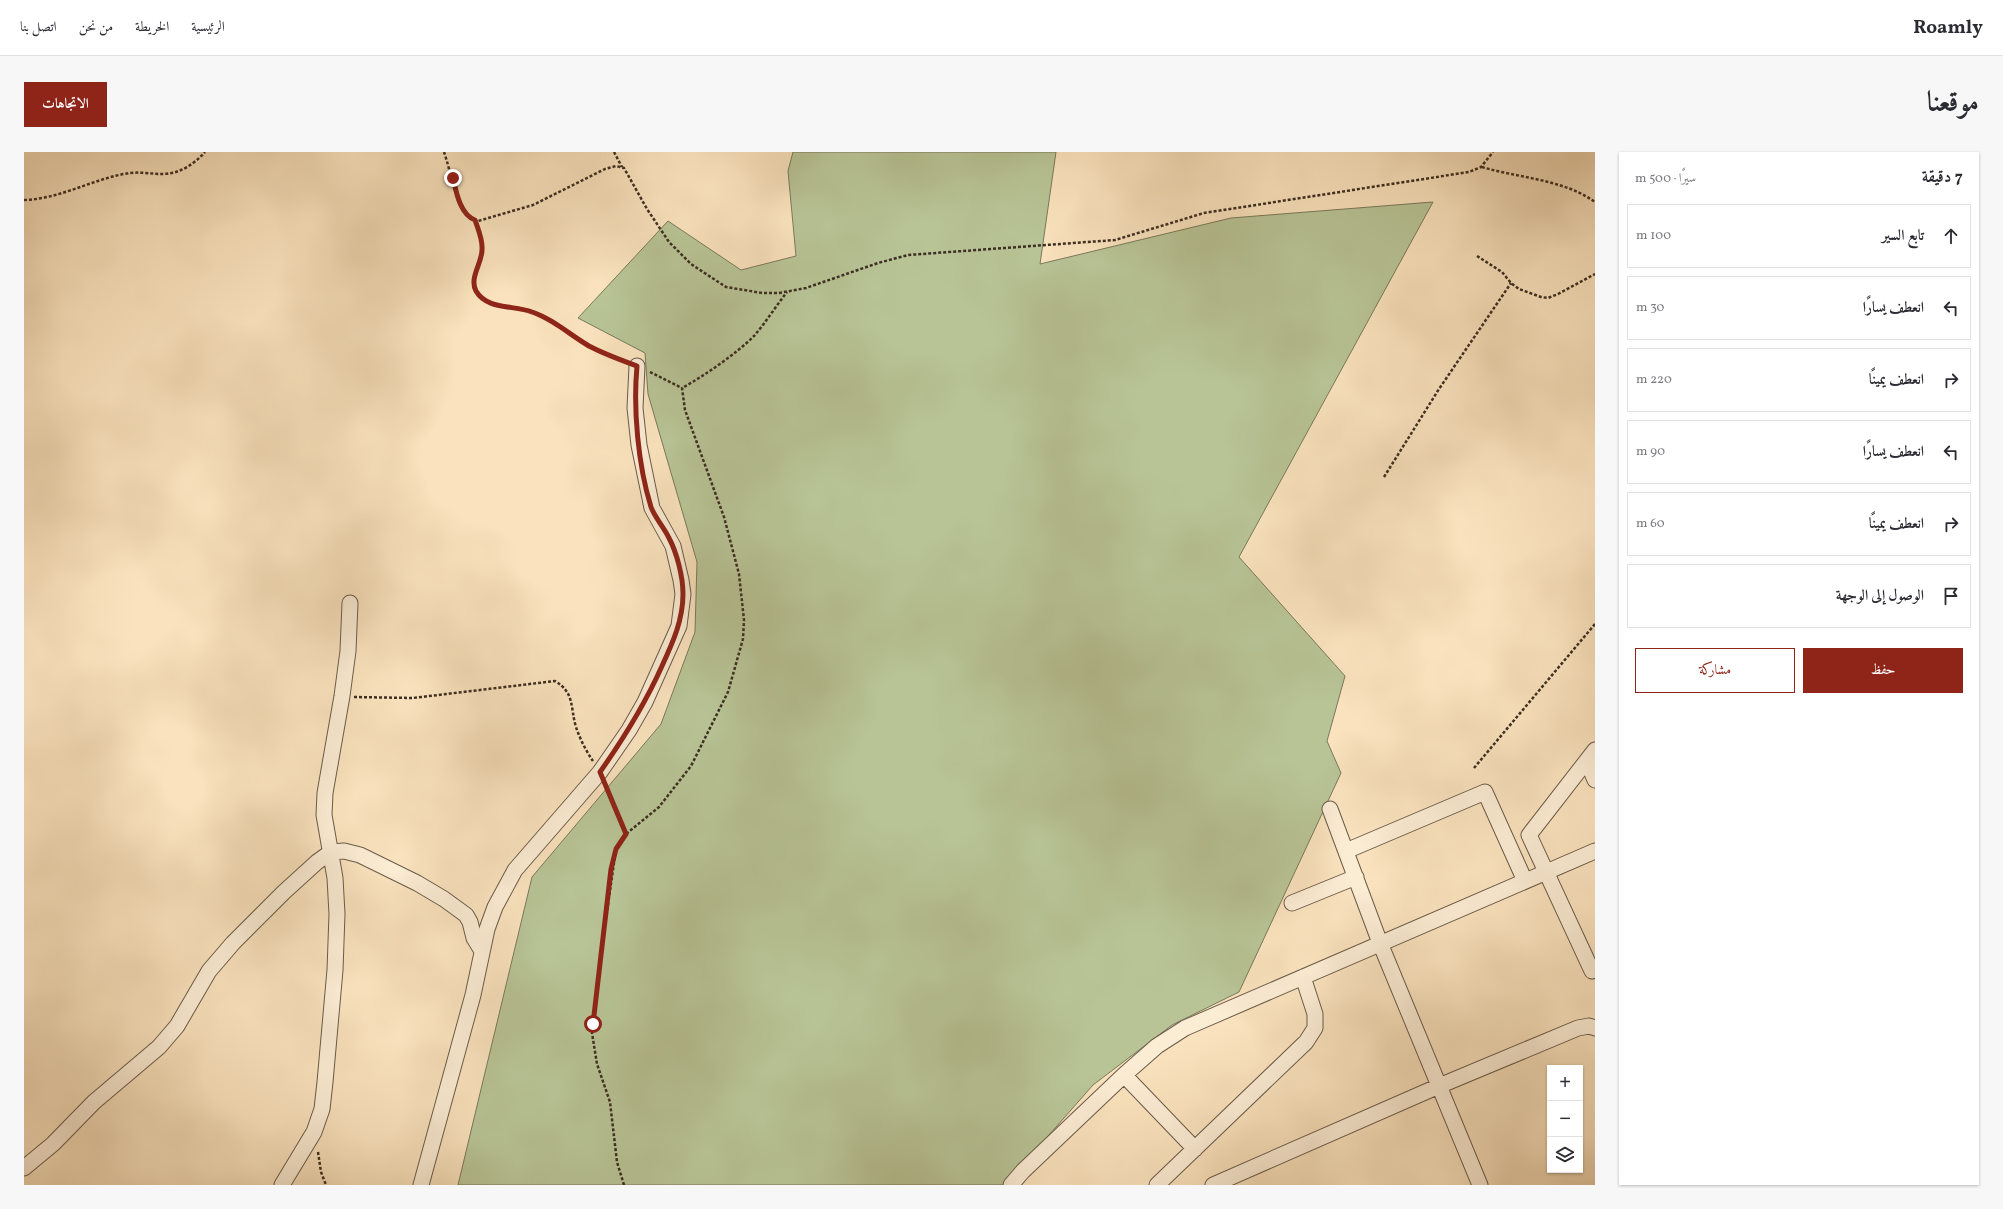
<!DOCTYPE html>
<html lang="ar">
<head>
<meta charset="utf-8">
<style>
  :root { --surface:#fff; --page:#f7f7f7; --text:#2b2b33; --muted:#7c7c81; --line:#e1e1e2; --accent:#8f2418 }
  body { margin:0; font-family:Vollkorn,Amiri,serif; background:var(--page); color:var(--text); direction:rtl }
  .controls { position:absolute; right:12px; bottom:12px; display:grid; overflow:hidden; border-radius:0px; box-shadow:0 1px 3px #0004 }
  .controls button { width:36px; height:36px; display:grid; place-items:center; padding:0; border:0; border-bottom:1px solid var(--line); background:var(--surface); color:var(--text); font:20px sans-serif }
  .stop { position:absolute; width:12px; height:12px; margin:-9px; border:3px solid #8f2418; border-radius:50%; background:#fff }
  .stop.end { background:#8f2418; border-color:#fff; box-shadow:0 1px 4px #0008 }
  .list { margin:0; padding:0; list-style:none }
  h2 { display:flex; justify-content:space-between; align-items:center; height:52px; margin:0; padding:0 16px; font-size:17px }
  h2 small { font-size:13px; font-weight:400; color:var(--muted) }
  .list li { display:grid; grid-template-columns:26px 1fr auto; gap:12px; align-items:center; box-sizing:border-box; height:64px; margin:0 8px 8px; padding:0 8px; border:1px solid var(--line); border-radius:0px }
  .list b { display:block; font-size:15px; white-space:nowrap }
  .list em { font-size:13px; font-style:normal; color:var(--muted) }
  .actions { display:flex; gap:8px; padding:12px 16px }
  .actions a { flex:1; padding:9px 0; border:1px solid var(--accent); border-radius:0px; text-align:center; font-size:14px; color:var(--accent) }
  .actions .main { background:var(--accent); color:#fff }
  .icon { flex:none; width:22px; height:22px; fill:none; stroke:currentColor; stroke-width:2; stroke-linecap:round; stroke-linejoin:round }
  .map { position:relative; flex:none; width:1571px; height:1033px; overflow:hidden; direction:ltr; border-radius:0px }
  header { display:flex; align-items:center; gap:24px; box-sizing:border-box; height:56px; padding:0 20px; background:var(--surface); border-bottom:1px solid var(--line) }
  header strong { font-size:19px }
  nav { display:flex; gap:22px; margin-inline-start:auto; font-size:14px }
  .intro { display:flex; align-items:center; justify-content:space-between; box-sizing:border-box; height:96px; padding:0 24px }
  h1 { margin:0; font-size:28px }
  .button { padding:10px 18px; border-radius:0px; background:var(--accent); color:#fff; font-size:14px; font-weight:700 }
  main { display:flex; gap:24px; padding:0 24px }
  aside { flex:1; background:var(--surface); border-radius:0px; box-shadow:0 1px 3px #0004 }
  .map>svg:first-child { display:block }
  .green { fill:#b8c496; stroke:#7a795c }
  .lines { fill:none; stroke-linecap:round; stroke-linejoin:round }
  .minor-casing { stroke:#6b5b49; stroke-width:17 }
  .path { stroke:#3c2e22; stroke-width:2.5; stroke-dasharray:3 2; stroke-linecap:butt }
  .minor { stroke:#fbecd4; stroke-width:15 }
  .route { stroke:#8f2418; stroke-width:5 }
</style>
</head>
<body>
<header>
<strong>Roamly</strong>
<nav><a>الرئيسية</a><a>الخريطة</a><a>من نحن</a><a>اتصل بنا</a></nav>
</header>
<div class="intro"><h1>موقعنا</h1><a class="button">الاتجاهات</a></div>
<main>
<aside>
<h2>7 دقيقة<small>سيرًا · 500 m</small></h2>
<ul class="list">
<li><svg class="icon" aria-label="ahead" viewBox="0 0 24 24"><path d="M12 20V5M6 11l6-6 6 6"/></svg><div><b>تابع السير</b></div><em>100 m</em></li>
<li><svg class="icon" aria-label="left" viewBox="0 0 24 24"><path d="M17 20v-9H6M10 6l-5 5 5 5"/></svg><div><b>انعطف يسارًا</b></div><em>30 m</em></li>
<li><svg class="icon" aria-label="right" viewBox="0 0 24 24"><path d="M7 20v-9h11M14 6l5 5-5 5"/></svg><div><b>انعطف يمينًا</b></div><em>220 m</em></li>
<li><svg class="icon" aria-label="left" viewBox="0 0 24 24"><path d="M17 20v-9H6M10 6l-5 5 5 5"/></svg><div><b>انعطف يسارًا</b></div><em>90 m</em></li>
<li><svg class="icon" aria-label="right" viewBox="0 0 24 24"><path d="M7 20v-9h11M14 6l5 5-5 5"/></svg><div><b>انعطف يمينًا</b></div><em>60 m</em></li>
<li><svg class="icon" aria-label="arrive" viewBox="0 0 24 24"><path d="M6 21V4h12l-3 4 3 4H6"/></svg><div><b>الوصول إلى الوجهة</b></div></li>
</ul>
<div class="actions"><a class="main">حفظ</a><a>مشاركة</a></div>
</aside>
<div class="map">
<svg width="1571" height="1033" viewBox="0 0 1571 1033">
  <rect width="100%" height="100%" fill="#f9e2bd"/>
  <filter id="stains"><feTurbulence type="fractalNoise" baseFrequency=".005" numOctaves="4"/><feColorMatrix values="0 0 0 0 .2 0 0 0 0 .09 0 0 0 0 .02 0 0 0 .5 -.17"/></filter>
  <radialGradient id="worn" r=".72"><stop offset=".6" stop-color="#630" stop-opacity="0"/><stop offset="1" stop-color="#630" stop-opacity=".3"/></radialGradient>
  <!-- green -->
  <path class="green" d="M769,0H1032L1016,112L1207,66L1409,50L1215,405L1321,524L1303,589L1317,621L1215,840L1148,873L1069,933L981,1033H434L508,725L637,572L671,480L673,410L624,242L621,201L554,166L644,69L717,118L772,104L764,19Z"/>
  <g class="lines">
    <!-- minor casing -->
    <g class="minor-casing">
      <path id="minor" d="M1571,598L1505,683L1568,819L1571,817
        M1563,609L1571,628
        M1306,657L1356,791L1456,1033
        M1322,699L1461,640L1501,729
        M1268,751L1332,725
        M1100,923L1171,997
        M0,1016L29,992L70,950L135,895L153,874L185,819L209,791L260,740L293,710L307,700L320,699L336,703L393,731L420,747L442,763L446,770L450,786L458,799
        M258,1033L290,980L298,957L301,930L311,818L313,762L311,726L300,663L301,641L318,544L324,499L326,451
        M397,1033L449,843L463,777L471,755L491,718L576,620L605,578L621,550L655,474L659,442L657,428L649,394L628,356L615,293L611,256L613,214
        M987,1033L999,1019L1100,923L1133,894L1161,876L1571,699
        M1133,1033L1282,890L1291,876V862L1279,825
        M1189,1033L1415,934L1554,876L1565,874L1571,876"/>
    </g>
    <!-- path -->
    <path class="path" d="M420,0C427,19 433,63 454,69L509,53L581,17L592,14L600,16L623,57L645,90L667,112L702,135L738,141H755L782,136L854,111L884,103L1091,88L1180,61L1445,20L1457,15L1469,0
      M590,0L598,15
      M1458,15C1494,26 1539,27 1571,50
      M0,48C37,47 70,26 106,21C123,19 140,26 157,18C165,15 175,7 181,0
      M451,68C454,77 459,88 458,98C457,111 445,126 452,139C463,157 490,153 507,159C524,165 537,176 552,186C567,196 584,203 601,210
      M1453,104L1478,120L1487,131L1495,137L1517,145L1524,146L1534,142L1571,122
      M626,220L658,236
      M1360,325L1415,237L1487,131
      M330,545L389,546L531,529C551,541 546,555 552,575C556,587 562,599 569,609
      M1450,616L1571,472
      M582,633L602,682
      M294,1000L297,1020L302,1033
      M600,1033L593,1010L586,950L573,912L568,881L576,808L592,697L602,682L635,655L667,614L704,540L719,487L720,468L715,422L700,365L661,258L658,236C680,224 712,202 730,184C742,170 752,154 763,140"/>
    <!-- minor -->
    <use href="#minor" class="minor"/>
  </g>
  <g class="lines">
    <!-- route -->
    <path class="route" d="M429,26C432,39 436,63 451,68C454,77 459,88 458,98C458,111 445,126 452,139C463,158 490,153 508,160C529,167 546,183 565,194C580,202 597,208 613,214C609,257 614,313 627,355C631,366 640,375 645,386C653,401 659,425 659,442C659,468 649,490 638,514C621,552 600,586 576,620L602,682L592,697L587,717L569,872"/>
  </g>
  <rect width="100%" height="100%" filter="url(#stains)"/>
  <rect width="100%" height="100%" fill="url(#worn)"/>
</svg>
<div class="controls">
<button>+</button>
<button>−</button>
<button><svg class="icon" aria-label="layers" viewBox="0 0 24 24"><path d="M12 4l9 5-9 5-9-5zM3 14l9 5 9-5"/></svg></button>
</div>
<div class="stop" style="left:569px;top:872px"></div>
<div class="stop end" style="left:429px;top:26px"></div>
</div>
</main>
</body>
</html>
